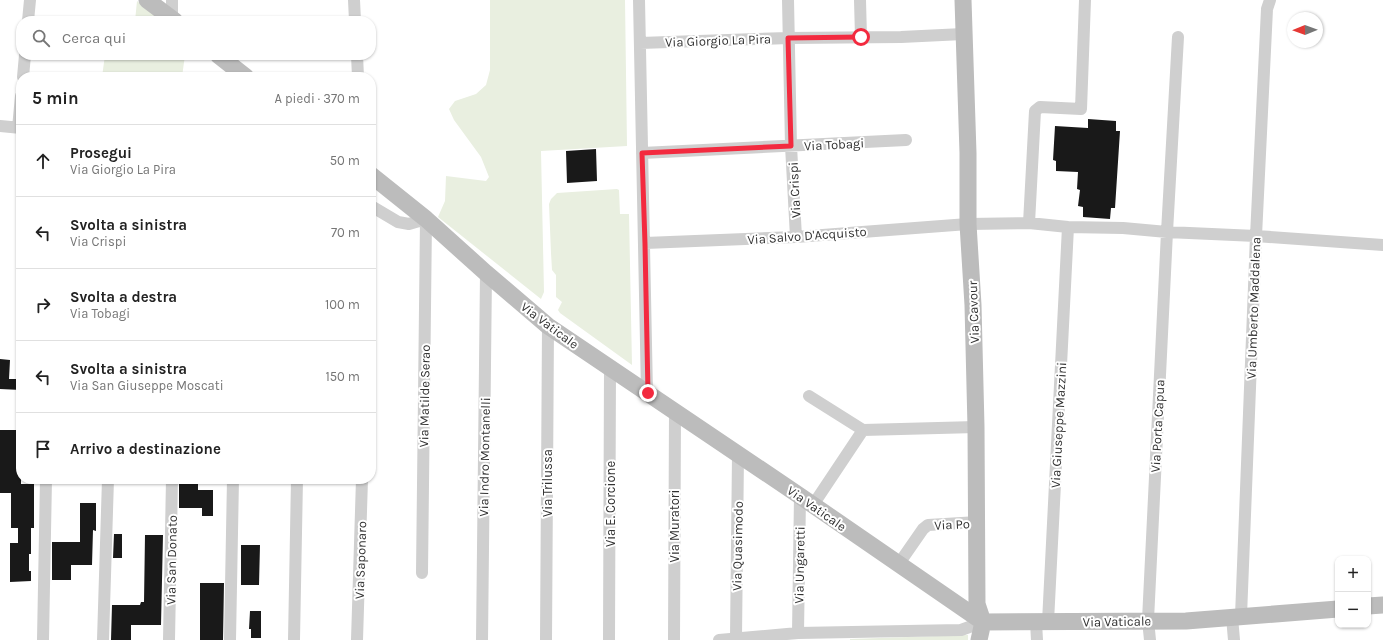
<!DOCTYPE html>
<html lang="it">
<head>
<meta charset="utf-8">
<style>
  :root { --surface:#fff; --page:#f2f2f2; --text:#222; --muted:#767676; --line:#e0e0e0 }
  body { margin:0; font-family:Karla,sans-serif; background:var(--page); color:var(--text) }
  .controls { position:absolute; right:12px; bottom:12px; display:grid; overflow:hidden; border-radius:8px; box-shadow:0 1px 3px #0004 }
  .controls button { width:36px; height:36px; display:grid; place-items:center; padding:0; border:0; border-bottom:1px solid var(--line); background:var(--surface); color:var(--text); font:20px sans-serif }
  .compass { position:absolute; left:1287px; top:12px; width:36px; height:36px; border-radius:50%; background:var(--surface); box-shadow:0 1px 3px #0004; rotate:269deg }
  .stop { position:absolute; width:12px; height:12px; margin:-9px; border:3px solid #f32a3f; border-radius:50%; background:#fff }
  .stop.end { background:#f32a3f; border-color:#fff; box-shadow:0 1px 4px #0008 }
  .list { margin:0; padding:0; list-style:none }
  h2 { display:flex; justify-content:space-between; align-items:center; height:52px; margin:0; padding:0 16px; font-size:17px }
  h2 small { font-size:13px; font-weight:400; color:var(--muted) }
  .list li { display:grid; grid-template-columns:26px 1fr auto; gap:12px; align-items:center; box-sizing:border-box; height:72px; padding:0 16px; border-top:1px solid var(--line) }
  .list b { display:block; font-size:15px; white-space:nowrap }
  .list p { margin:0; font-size:13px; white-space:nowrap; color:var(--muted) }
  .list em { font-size:13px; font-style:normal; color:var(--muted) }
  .icon { flex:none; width:22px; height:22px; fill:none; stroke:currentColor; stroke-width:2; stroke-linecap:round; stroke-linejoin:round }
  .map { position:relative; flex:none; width:1383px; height:640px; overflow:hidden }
  .search { position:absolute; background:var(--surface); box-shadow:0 1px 3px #0004; left:16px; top:16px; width:360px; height:44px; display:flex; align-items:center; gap:10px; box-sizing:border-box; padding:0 14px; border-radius:16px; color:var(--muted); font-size:15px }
  .panel { position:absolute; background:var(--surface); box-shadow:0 1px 3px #0004; left:16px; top:72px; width:360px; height:412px; border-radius:16px }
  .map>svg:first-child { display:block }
  .green { fill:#e9efe0 }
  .building { fill:#191919 }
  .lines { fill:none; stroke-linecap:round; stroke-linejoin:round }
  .street { stroke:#cfcfcf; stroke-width:12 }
  .secondary { stroke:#bcbcbc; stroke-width:17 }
  .route { stroke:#f32a3f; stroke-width:5 }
  .labels { text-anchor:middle; stroke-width:4; stroke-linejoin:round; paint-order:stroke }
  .street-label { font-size:13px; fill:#323232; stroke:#fff }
</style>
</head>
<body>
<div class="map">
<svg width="1383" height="640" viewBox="0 0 1383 640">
  <rect width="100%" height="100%" fill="#fff"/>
  <!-- green -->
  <path class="green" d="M490,0H625L627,146L541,151L544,292L541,299L438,217L445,201L446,176L486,181L489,177L481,157L454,120L449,109L455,101L476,94L486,85L490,70Z
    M137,1L162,21H135Z
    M105,55H185L182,77H102Z
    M617,189L619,190L620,214H629L632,365L560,313L558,310L562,302L556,297V275L552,270L551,253L549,204L551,199L557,193Z
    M968,635V640H850V639Z"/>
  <!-- building -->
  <path class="building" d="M1088,119L1116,121V131H1120L1115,208H1111L1110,219L1083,217V207L1078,206L1080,190L1077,189L1078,172L1056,171V161L1053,160L1055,126L1088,128Z
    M596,149L597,181L567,183L566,151Z
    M0,359L10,360L9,379H21V390L0,389Z
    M0,430H21V484H34V528H31V554H29V571H31V581L10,582V543H18V528H11V493H0Z
    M179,481H198V490H213V516H202V508H179Z
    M80,503H96V531L93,530L92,565H71V580H52V542H80Z
    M114,534H122V558H113Z
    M145,535H163L161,625H131V640H111L112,605H140L141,602H144Z
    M241,545H260L259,585H241Z
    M200,583H224L223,640H200Z
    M250,611H261V638H251V629H249Z"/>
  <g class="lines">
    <!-- street -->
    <path class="street" d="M172,0V19
      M354,0L355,21
      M639,0L647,393
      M788,0L791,146L796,237
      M860,0L861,37
      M28,21L30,0
      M640,43L788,38L901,37L963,34
      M357,55L358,77
      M23,77L25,55
      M0,126L21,128
      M18,128L21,96
      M642,153L906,140
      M371,206L398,222L409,224L426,219L422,573
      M1029,223L1035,111L1040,107L1081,109L1085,0
      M645,243L796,237L968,224L1029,223L1068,227L1123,228L1167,232L1256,236L1383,245
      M809,396L863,430L976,427
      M813,505L863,430
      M898,565L923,529L928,525L978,522
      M1241,616L1256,236L1267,9L1270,0
      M1232,617L1234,640
      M1036,622L1037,640
      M1048,622L1068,227
      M798,633L800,496
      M736,638L738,454
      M43,640L46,479
      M103,640L108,479
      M169,640L172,479
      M230,640L233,479
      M294,640L297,479
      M357,640L362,479
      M482,640L486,273
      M546,640L548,326
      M609,640L610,367
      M674,640L675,412
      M719,640L798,633L961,630L983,622
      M1150,640L1148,620L1167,232L1178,37"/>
    <!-- secondary -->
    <path class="secondary" d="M147,0L175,21
      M963,0L968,153V224L973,305L976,427L977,604L983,622L979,640
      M218,55L246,77
      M371,175L426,219L486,273L548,326L800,496L983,622L1186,621L1338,609
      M1368,606L1383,605"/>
  </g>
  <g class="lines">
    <!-- route -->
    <path class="route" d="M648,393L645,244L642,153L791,146L788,38L861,37"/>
  </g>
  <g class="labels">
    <!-- street labels -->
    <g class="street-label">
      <text transform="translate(718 40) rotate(-2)" y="5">Via Giorgio La Pira</text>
      <text transform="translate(834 144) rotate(-3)" y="5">Via Tobagi</text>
      <text transform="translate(794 190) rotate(-93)" y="5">Via Crispi</text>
      <text transform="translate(807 235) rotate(-4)" y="5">Via Salvo D'Acquisto</text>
      <text transform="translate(1253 308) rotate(-88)" y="5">Via Umberto Maddalena</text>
      <text transform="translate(973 312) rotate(-92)" y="5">Via Cavour</text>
      <text transform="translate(550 325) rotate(37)" y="5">Via Vaticale</text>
      <text transform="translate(424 396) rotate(-89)" y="5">Via Matilde Serao</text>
      <text transform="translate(1058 425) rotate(-87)" y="5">Via Giuseppe Mazzini</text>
      <text transform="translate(1157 426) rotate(-87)" y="5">Via Porta Capua</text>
      <text transform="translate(484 457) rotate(-89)" y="5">Via Indro Montanelli</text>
      <text transform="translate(547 483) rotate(-90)" y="5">Via Trilussa</text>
      <text transform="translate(610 504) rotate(-90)" y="5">Via E. Corcione</text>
      <text transform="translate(817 508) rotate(35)" y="5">Via Vaticale</text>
      <text transform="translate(952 524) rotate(-3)" y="5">Via Po</text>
      <text transform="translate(674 526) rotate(-90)" y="5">Via Muratori</text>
      <text transform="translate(737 546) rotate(-89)" y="5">Via Quasimodo</text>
      <text transform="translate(171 560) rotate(-89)" y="5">Via San Donato</text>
      <text transform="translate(360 560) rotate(-88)" y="5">Via Saponaro</text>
      <text transform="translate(799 565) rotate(-89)" y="5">Via Ungaretti</text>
      <text transform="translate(1117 621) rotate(-1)" y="5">Via Vaticale</text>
    </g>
  </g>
</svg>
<div class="controls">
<button>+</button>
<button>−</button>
</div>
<svg class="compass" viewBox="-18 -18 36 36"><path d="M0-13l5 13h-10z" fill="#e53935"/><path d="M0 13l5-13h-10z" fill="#767676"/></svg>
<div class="stop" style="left:861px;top:37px"></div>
<div class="stop end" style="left:648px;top:393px"></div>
<div class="search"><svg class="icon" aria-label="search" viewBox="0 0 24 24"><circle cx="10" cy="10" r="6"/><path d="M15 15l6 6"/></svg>Cerca qui</div>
<section class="panel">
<h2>5 min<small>A piedi · 370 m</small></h2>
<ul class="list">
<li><svg class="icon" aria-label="ahead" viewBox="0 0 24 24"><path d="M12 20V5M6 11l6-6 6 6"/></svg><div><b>Prosegui</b><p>Via Giorgio La Pira</p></div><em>50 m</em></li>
<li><svg class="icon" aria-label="left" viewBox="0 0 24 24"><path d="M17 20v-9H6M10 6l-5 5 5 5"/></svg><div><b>Svolta a sinistra</b><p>Via Crispi</p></div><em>70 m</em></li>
<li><svg class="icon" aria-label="right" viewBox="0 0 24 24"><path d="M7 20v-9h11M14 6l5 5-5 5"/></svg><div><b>Svolta a destra</b><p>Via Tobagi</p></div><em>100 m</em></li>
<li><svg class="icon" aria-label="left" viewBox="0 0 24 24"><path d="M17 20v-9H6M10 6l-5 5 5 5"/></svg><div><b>Svolta a sinistra</b><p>Via San Giuseppe Moscati</p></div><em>150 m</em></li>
<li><svg class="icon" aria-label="arrive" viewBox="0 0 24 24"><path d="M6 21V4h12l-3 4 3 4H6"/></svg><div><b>Arrivo a destinazione</b></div></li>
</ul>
</section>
</div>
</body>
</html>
